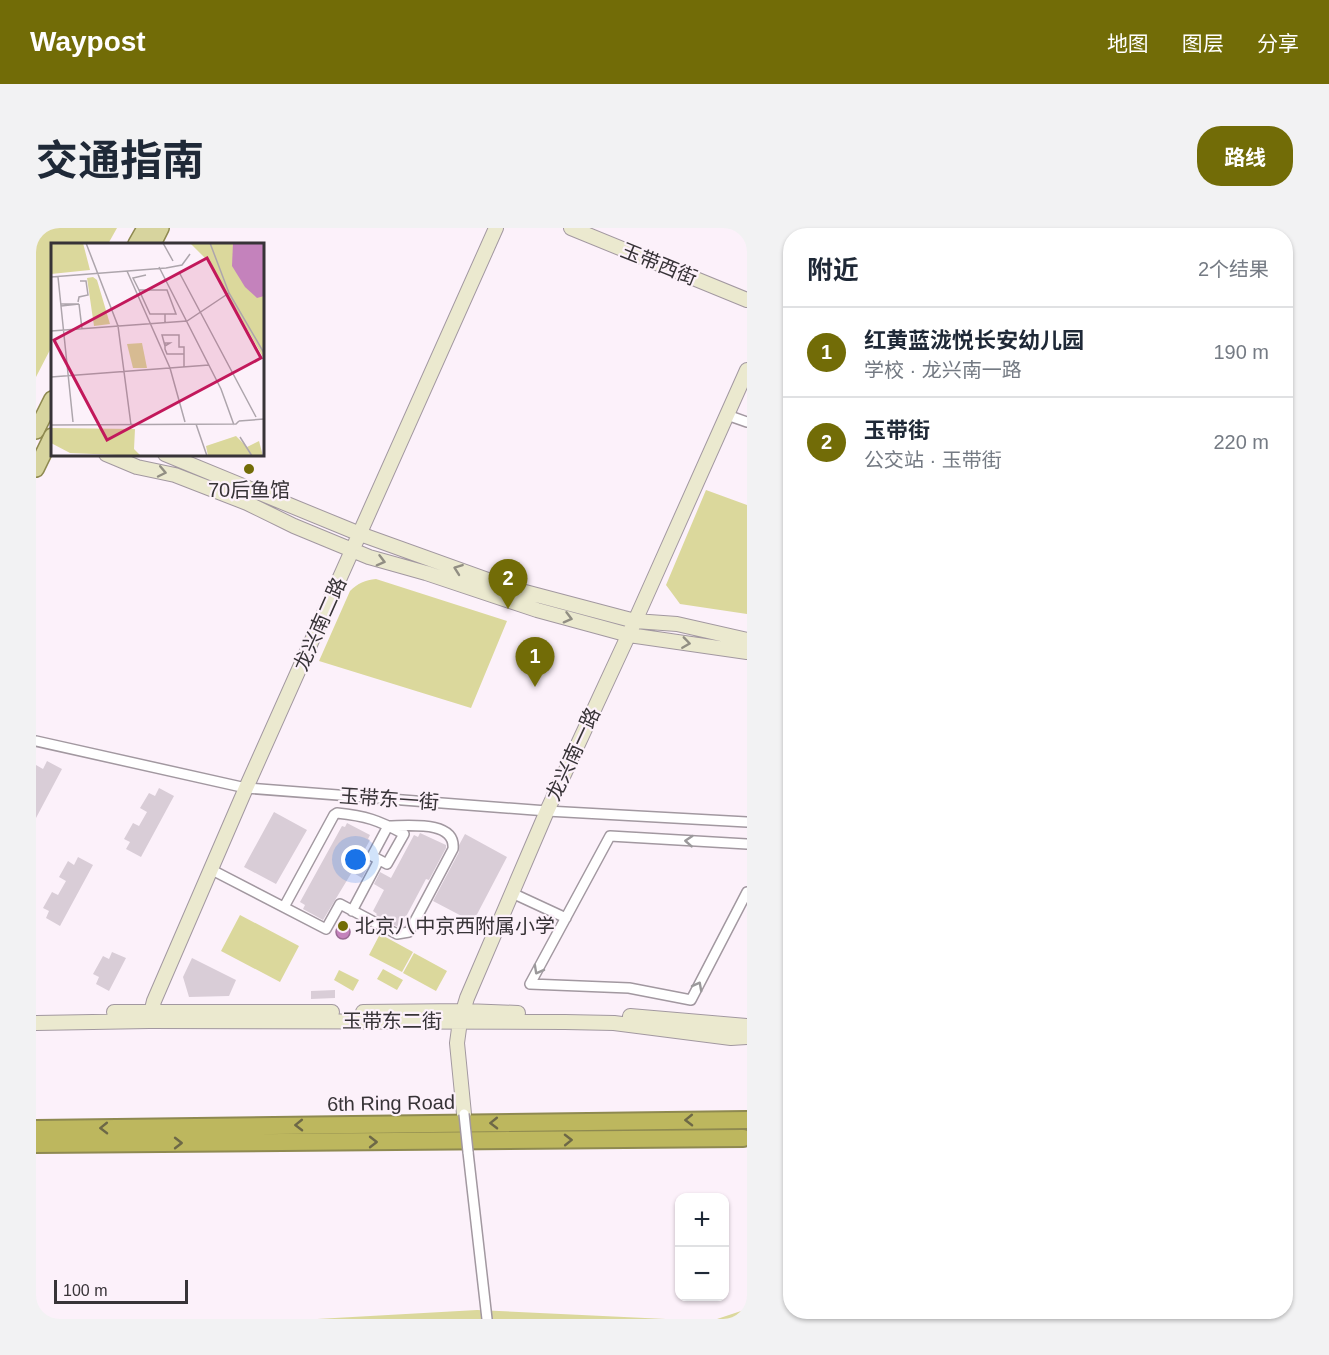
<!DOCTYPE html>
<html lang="zh">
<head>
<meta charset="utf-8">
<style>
  :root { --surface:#fff; --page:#f2f2f3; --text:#1f2937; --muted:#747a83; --line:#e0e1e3; --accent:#726c07 }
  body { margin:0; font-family:Helvetica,"Noto Sans SC",sans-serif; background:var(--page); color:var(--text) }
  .controls { position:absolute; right:18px; bottom:18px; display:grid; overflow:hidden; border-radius:12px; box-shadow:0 2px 4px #0004 }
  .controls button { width:54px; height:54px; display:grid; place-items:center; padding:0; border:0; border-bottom:2px solid var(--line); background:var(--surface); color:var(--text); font:30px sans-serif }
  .scale { position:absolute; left:18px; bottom:15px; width:134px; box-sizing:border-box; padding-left:6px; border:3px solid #373337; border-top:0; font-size:16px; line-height:21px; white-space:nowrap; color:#373337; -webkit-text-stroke:4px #fcf1fa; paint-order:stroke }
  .you { position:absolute; left:320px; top:632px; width:21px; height:21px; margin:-15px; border:4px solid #fff; border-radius:50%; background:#1a73e8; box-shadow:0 0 0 9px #1a73e833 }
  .badge { display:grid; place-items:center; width:39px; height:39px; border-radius:50%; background:var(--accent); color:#fff; font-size:20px; font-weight:700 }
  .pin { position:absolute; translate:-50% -50px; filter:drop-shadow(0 2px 3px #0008) }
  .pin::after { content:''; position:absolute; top:32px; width:21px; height:18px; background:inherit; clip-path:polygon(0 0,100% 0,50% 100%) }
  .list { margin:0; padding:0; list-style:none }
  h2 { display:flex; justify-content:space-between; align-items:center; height:78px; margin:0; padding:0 24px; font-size:26px }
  h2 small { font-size:20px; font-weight:400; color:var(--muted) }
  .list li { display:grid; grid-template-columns:39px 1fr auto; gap:18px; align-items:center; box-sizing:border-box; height:90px; padding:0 24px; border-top:2px solid var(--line) }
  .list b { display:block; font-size:22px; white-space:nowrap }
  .list p { margin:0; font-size:20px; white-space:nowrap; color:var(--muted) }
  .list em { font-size:20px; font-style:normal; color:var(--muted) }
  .map { position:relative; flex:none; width:711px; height:1091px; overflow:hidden; border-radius:24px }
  header { display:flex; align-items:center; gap:36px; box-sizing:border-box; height:84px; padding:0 30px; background:var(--accent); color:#fff }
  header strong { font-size:28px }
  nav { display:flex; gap:33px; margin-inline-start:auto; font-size:21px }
  .intro { display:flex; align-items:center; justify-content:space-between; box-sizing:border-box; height:144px; padding:0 36px }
  h1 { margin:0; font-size:42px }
  .button { padding:15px 27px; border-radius:24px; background:var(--accent); color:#fff; font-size:21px; font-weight:700 }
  main { display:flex; gap:36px; padding:0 36px }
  aside { flex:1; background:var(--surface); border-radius:24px; box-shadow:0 2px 4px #0004 }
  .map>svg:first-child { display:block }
  .green { fill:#dbd89c }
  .water { fill:#c482bc; stroke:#9a6a94; stroke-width:1.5 }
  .building { fill:#d9cdd7 }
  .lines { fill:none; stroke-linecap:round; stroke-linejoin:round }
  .street-casing { stroke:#a298a0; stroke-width:12 }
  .secondary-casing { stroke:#a298a0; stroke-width:16 }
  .primary-casing { stroke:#8e8950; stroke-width:18 }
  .highway-casing { stroke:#8e8950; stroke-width:20 }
  .street { stroke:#fff; stroke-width:9 }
  .secondary { stroke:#ebe9cf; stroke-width:14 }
  .primary { stroke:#d7d49e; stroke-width:15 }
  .highway { stroke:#bdb75e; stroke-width:16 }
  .street-bridge-casing { stroke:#a298a0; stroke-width:12; stroke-linecap:butt }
  .street-bridge { stroke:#fff; stroke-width:9 }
  .oneway { stroke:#918e83 }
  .oneway2 { stroke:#9b999b }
  .oneway3 { stroke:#6d6847 }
  .poi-dot { fill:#726c07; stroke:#fcf1fa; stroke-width:2 }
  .labels { text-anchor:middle; stroke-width:4.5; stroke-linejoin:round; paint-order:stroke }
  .street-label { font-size:20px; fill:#373337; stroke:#fcf1fa }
  .poi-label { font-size:20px; fill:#373337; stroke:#fcf1fa }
  .inset-road { fill:none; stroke:#ada5ac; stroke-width:1.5 }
  .view { fill:#c2185b; fill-opacity:0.15; stroke:#c2185b; stroke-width:3 }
  .inset-edge { fill:none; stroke:#373337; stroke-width:3 }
</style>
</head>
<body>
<header>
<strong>Waypost</strong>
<nav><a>地图</a><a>图层</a><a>分享</a></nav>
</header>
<div class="intro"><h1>交通指南</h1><a class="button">路线</a></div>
<main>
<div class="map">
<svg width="711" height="1091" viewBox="0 0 711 1091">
  <rect width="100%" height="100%" fill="#fcf1fa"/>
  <!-- green -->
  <path class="green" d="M0,0H81L72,16H16V118L0,149Z
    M670,262L711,277V386L644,376L630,357Z
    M340,351L471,393L435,480L283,433L314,363C322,355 329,352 340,351Z
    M204,687L263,718L244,754L185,723Z
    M344,706L377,724L366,744L333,727Z
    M378,725L411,743L400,763L367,745Z
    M347,741L367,752L361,762L341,751Z
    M303,742L323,752L317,763L298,752Z
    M711,1081V1091H681Z
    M441,1082L630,1091H281Z"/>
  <!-- water -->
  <path class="water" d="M300 704a7 7 0 1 1 14 0a7 7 0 1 1-14 0Z"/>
  <!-- building -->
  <path class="building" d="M11,533L26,541L0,590V537L7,541Z
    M123,560L138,568L105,629L90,621L94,614L88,611L97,595L103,598L111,584L104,580L113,565L119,568Z
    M238,584L271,602L240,656L208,639Z
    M311,595L334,607L332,611L334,612L323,632L333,637L326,650L316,644L287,692L267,681L269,677L264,674L306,598L309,599Z
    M384,605L410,617V620L393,652L390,651L365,698L362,699L340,687L341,686L337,683L348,662L338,656L344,644L355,650L378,607L382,609Z
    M429,606L471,629L437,694L397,673L423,624V617Z
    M42,629L57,637L24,698L10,690L13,683L7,680L16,664L22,667L30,653L23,649L32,633L38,637Z
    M76,724L90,730L73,763L60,756L63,749L57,746L67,728L73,731Z
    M156,730L200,752L193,768L153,769L147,749Z
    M299,762V770L275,771V763Z"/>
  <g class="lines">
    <!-- street casing -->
    <g class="street-casing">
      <path id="street" d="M691,187L711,194
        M0,513L210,560L511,583L711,594
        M711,616L574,608L494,756L593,760L655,772L711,664
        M176,642L290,701L304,676L361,706L373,704L417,621C420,592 372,598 352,598L336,628L351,636L368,606C342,592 330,588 301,585L298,587L248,679
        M476,665L530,690
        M316,683L343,632
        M432,924L451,1091"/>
    </g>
    <!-- secondary casing -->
    <g class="secondary-casing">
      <path id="secondary" d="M535,0L711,72
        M70,226L101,239L139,247L211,275L258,298L333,329L390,345L501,382L593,407L711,424
        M129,226L324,306L474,360L599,393L641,396L711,412
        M78,784H296
        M327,784L429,783L482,785
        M594,788L711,798
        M113,793L118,773L210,560L460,0
        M0,795L113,793L529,794L578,795L695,810L711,809
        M428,886L421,815L424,793L431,770L511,583L599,393L711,142"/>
    </g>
    <!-- primary casing -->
    <g class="primary-casing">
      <path id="primary" d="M100,16L109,0
        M117,16L125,0
        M0,203L16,171
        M0,241L16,208"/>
    </g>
    <!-- highway casing -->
    <g class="highway-casing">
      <path id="highway" d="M0,901L711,892
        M0,916L707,910"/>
    </g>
    <!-- street -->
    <use href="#street" class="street"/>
    <!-- secondary -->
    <use href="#secondary" class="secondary"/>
    <!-- primary -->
    <use href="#primary" class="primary"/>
    <!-- highway -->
    <use href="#highway" class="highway"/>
    <!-- street-bridge casing -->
    <g class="street-bridge-casing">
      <path id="street-bridge" d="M428,886L432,924"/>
    </g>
    <!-- street-bridge -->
    <use href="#street-bridge" class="street-bridge"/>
  </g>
  <!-- one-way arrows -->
  <defs><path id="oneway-chevron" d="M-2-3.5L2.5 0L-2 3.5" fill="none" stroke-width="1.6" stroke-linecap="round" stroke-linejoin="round" transform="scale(1.5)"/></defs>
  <g class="oneway">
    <use href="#oneway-chevron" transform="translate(126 244) rotate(12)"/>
    <use href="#oneway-chevron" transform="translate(345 333) rotate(15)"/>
    <use href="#oneway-chevron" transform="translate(422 341) rotate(-160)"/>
    <use href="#oneway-chevron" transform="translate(532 390) rotate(15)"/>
    <use href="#oneway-chevron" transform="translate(650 415) rotate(8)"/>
  </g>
  <g class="oneway2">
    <use href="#oneway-chevron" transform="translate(653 613) rotate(-176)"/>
    <use href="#oneway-chevron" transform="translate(502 742) rotate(119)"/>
    <use href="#oneway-chevron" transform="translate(662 758) rotate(-62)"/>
  </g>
  <g class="oneway3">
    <use href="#oneway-chevron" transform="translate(653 892) rotate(179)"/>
    <use href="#oneway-chevron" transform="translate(458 895) rotate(179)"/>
    <use href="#oneway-chevron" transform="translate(263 897) rotate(179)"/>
    <use href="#oneway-chevron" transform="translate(68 900) rotate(179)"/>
    <use href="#oneway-chevron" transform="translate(532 912) rotate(-1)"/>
    <use href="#oneway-chevron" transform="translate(337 914)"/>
    <use href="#oneway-chevron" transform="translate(142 915)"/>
  </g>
  <!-- markers -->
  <g class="poi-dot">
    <circle cx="213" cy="241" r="6"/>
    <circle cx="307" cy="698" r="6"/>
  </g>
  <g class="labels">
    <!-- street labels -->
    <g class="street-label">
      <text transform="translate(623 36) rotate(22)" y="7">玉带西街</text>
      <text transform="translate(284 396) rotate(-66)" y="7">龙兴南二路</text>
      <text transform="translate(537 526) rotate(-65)" y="7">龙兴南一路</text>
      <text transform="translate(353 571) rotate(4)" y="7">玉带东一街</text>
      <text x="356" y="800">玉带东二街</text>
      <text transform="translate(355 875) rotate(-1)" y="7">6th Ring Road</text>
    </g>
    <!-- poi labels -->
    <g class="poi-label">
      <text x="213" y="269">70后鱼馆</text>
      <text x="319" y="705" text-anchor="start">北京八中京西附属小学</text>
    </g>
  </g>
  <!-- overview -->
  <g transform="translate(15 15)">
    <rect width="213" height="213" fill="#fcf1fa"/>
    <path d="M0,0H32L39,27L0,31ZM139,0H213V116L159,20ZM42,34L46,37L59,81L43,83L36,35ZM91,100L96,125H82L76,101ZM0,185L84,186L83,206L90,213L19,210L0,200ZM185,193L196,204L208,198L212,213H157L155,203Z" fill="#dbd89c"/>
    <path d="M182,0H213V53L206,55L194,44L181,23Z" fill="#c482bc"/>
    <path class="inset-road" d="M35,0L67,83L80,182M112,0L122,18M159,0L178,50L213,110M108,24L170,146L183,182M76,28L119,125L134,179M128,29L205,174M0,34L115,25L131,22L139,11M7,34L22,179M88,47L82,35L95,32M27,59L28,54L37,52L35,38H29M10,61H28L10,63M28,61L31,86M114,71H99L88,47H116L125,71H114V80M0,88L136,78L178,50M133,111H116L114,106V100H119L114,103L111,92H128V104H133V124M0,134L158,122M188,178L213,176M145,181L156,213M0,182L185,181L188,178M189,194L201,213"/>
    <path class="view" d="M156,15L210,115L56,197L3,97Z"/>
    <rect width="213" height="213" class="inset-edge"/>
  </g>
</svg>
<div class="controls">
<button>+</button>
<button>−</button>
</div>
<div class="scale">100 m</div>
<div class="you"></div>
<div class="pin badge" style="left:499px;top:459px">1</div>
<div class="pin badge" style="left:472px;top:381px">2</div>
</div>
<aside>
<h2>附近<small>2个结果</small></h2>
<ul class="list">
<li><span class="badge">1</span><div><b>红黄蓝泷悦长安幼儿园</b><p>学校 · 龙兴南一路</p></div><em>190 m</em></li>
<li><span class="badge">2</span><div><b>玉带街</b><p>公交站 · 玉带街</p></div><em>220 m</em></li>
</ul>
</aside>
</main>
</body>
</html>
